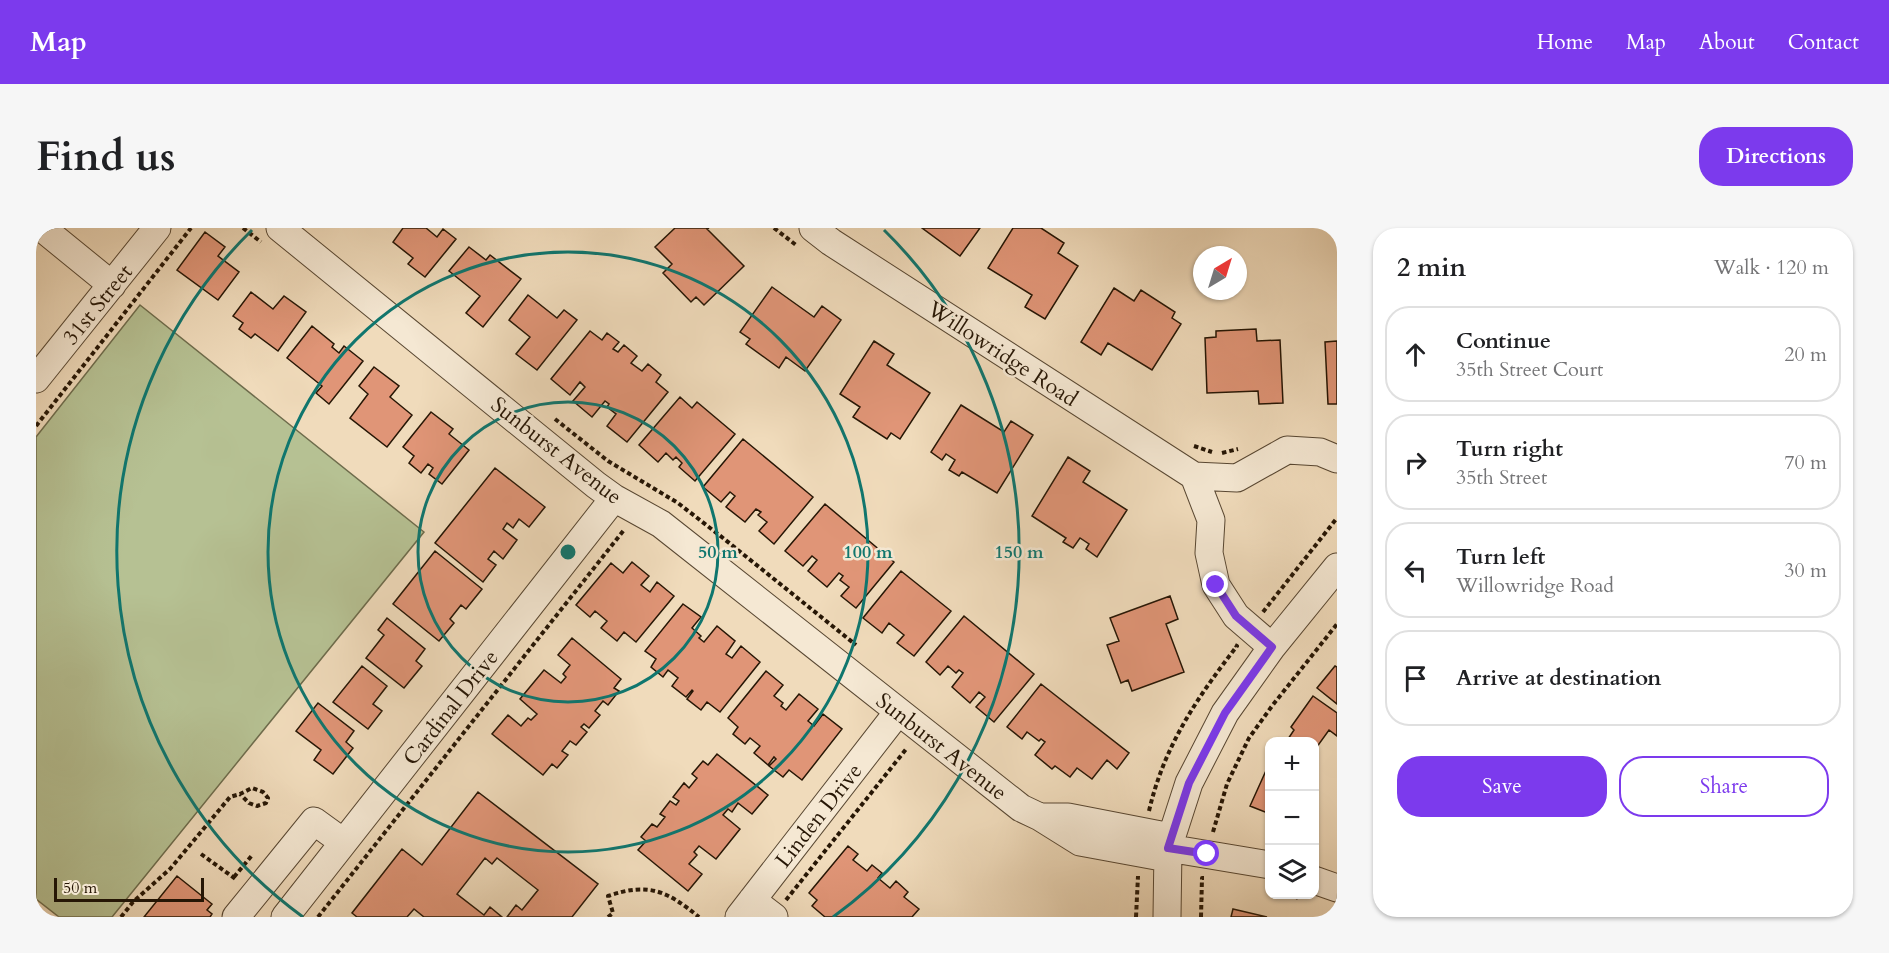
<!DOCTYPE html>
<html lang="en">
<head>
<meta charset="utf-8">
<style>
  :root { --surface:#fff; --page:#f6f6f6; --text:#202124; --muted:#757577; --line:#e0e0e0; --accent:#7c3aed }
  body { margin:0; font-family:Cardo,serif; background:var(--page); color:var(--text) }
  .controls { position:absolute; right:18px; bottom:18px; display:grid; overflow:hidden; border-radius:12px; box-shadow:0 2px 4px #0004 }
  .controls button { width:54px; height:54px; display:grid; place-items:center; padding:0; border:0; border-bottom:2px solid var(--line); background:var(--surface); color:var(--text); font:30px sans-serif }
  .compass { position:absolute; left:1157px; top:18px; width:54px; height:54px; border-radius:50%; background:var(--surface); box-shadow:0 2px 4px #0004; rotate:38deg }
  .scale { position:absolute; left:18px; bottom:15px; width:150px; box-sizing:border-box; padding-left:6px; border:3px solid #261605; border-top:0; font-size:16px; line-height:21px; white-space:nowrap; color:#261605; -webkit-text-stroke:4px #f5e8d3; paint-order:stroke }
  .stop { position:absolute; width:18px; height:18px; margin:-14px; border:4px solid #7c3aed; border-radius:50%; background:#fff }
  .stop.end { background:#7c3aed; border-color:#fff; box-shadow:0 2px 6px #0008 }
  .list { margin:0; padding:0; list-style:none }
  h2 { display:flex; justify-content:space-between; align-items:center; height:78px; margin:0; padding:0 24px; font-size:26px }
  h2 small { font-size:20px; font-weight:400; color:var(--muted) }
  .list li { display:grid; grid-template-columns:39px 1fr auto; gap:18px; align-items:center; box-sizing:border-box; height:96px; margin:0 12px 12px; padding:0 12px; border:2px solid var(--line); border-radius:24px }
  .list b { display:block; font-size:22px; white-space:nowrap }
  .list p { margin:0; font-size:20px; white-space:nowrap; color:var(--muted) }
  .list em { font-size:20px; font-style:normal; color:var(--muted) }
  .actions { display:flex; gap:12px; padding:18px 24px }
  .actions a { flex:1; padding:14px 0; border:2px solid var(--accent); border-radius:24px; text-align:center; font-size:21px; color:var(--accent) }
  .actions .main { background:var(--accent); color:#fff }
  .icon { flex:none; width:33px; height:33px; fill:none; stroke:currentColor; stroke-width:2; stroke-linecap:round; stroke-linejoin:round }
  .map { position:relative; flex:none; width:1301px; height:689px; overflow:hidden; border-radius:24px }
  header { display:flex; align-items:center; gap:36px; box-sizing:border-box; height:84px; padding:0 30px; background:var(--accent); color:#fff }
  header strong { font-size:28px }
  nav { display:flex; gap:33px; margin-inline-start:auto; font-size:21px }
  .intro { display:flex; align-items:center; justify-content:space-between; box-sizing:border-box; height:144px; padding:0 36px }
  h1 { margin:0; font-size:42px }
  .button { padding:15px 27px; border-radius:24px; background:var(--accent); color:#fff; font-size:21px; font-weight:700 }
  main { display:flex; gap:36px; padding:0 36px }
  aside { flex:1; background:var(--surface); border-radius:24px; box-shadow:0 2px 4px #0004 }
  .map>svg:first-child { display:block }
  .green { fill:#b6c193; stroke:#6e6c4c; stroke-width:1.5 }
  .building { fill:#e09577; stroke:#261605; stroke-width:1.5 }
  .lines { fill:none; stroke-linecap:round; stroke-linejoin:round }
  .minor-casing { stroke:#584732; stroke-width:29 }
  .path { stroke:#261605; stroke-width:4; stroke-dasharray:4.5 3; stroke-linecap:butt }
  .minor { stroke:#f5e8d3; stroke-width:27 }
  .route { stroke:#7c3aed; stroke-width:8 }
  .ring { fill:none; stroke:#0f766e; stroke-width:3 }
  .labels { text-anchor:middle; stroke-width:5; stroke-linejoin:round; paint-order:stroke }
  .street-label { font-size:22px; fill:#261605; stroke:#f5e8d3 }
  .centre { fill:#0f766e; stroke:#f5e8d3; stroke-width:3 }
  .ring-label { font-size:18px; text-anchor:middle; font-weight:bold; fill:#0f766e; stroke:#f5e8d3; stroke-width:5; stroke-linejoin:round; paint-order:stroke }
</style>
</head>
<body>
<header>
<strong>Map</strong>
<nav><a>Home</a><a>Map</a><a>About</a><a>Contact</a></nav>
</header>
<div class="intro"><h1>Find us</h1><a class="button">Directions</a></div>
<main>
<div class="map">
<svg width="1301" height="689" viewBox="0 0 1301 689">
  <rect width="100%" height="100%" fill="#f0dbbb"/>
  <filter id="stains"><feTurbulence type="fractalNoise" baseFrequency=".00333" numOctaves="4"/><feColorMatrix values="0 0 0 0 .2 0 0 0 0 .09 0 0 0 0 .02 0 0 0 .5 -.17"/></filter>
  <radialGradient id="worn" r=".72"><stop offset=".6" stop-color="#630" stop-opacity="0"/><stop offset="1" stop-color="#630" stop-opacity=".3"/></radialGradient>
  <!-- green -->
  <path class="green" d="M104,77L388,304L76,689H23L0,671V209Z"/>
  <!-- building -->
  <path class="building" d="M367,0H390L401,9L407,1L420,11L389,49L372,36L377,30L357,14Z
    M639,0H673L671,1L708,38L668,77L660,69L655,74L627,45L636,36L619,19Z
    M886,0H944L924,28Z
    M977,0H1005L1028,15L1022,25L1042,38L1009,91L989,79L996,67L952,40Z
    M169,4L189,19L182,28L203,44L182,72L141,42Z
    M433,19L450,32L454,27L485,51L447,99L430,85L444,68L413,43Z
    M736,59L778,89L786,78L805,92L769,143L750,129L743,140L710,116L714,111L704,104Z
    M1078,60L1098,73L1105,62L1139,84L1136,90L1145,96L1116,142L1072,115L1065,127L1045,114Z
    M215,64L237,81L248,68L270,84L242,123L219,106L215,110L203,101L207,95L197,88Z
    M492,67L521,90L528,82L541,92L501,142L480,126L494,109L473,92Z
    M276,98L298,116L296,119L303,125L308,118L327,133L293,176L280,165L286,158L251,130Z
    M1220,101L1221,113L1244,112L1247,175L1223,176L1222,163L1171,165L1169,110L1180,109V103Z
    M554,103L566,112L571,105L583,114L577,121L582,124L588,117L601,128L595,135L606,143L612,136L625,147L620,154L632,164L591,214L571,198L580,186L571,179L573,176L569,173L556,189L537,173L549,159L544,154L534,167L515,151Z
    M838,113L858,126L851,137L894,165L864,211L855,205L851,211L817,189L824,179L804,166Z
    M1301,113V176H1292L1289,114Z
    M338,139L363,158L354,169L376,187L351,219L314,190L332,166L323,158Z
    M644,169L656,180L661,174L699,206L659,253L643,239L646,235L640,229L637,232L630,225L622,234L603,217Z
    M925,177L968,204L975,193L997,207L961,265L926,244L923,248L913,242L919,232L910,226L906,232L895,224Z
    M395,184L417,201L413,206L433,222L406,256L393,246L397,240L392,236L385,245L373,235L378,228L367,219Z
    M707,211L777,269L738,316L723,303L731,294L722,287L725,284L720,281L709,294L690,279L699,268L694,264L685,274L667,259Z
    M1032,229L1054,243L1047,254L1091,282L1061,329L1050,321L1053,316L1044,310L1037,320L1027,314L1030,310L996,288Z
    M459,240L509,279L493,299L483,291L477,300L471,295L467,301L481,312L467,331L458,323L452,331L460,337L447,354L399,315Z
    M789,276L858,334L820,380L805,368L813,359L804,352L807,348L803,345L791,359L772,343L781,332L776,328L767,338L749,323Z
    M399,323L446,361L430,381L425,377L414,391L418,395L403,413L357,376Z
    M596,334L613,348L605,357L614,364L621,354L638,368L600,414L588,404L581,413L565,400L571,393L559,383L554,389L540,377L575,335L587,345Z
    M865,343L915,383L878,428L861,415L868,407L853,395L846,405L827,390Z
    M1134,368L1142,391L1130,396L1148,444L1096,463L1092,452L1085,455L1071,417L1083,413L1074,390Z
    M647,376L665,389L656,400L665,408L663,410L668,414L681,398L699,413L690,426L696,430L705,418L724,434L684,484L671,474L665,482L651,471L657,463L656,462L650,469L636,458L642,450L632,442L627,449L615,439L620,431L609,423Z
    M928,388L998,446L958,494L940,479L949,469L943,464L934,475L916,459L927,445L923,442L920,445L912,438L904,447L890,434Z
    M351,390L389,421L380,433L386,438L368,460L330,430L348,407L342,402Z
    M536,410L585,451L578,460L583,463L572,477L567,473L559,483L564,487L553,500L548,496L545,499L551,504L540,517L534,513L526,523L532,527L521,540L516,536L507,547L456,506L472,487L485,498L492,490L495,492L501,486L484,471L508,442L525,455L530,449L527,446L534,437L522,427Z
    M326,438L351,458L337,476L346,483L332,501L297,474Z
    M1299,438L1301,439V476L1281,460Z
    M730,443L747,457L738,468L747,475L745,478L750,482L763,466L782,481L772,493L778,498L787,486L806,501L766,552L753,542L747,549L733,538L740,531L738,529L732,537L718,525L724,518L714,510L709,516L697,506L702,499L692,490Z
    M1005,456L1093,525L1081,541L1071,532L1056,551L1041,540L1034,549L1019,538L1016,541L999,527L1009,514L1005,511L1003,513L991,504L986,511L971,499Z
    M1277,468L1301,485V508L1293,502L1278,523V514H1250L1258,502L1255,499Z
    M282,475L318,503L310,514L317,520L297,546L278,532L285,522L260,503Z
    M681,526L732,567L716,586L702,575L696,584L692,581L687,587L704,601L680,631L663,618L658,624L661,627L653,636L666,646L652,663L602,622L610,613L605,609L616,596L621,599L629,589L624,586L634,573L640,577L643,573L637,569L648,555L653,560L661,550L656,546L667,533L672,537Z
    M1233,536H1234V586L1214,578Z
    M442,564L562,656L536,689H471L480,677L486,682L502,662L461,630L456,636L449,630L421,666L448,687L454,679L466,689H388L378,681L371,689H321L316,685L366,621L386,637Z
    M812,618L822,626L817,632L831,643L836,637L846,645L842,650L854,660L860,653L872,664L868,669L883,681L876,689H789L776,678L781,672L773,665Z
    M141,648L176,676L171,682L176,686L174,689H108Z
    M1197,681L1231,689H1195Z"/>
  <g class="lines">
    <!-- minor casing -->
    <g class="minor-casing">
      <path id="minor" d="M6,0L76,57
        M244,0L560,257L578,270L625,296L985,580L1004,589L1044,614L1131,630
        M777,0L795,14L1158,248L1201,250L1251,222L1284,224L1301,231
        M0,151L121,0
        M1158,248L1175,292L1173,325L1180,357L1200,388L1236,419
        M1008,589H1032L1135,609
        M1132,620L1234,637
        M1278,652L1301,660
        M716,672L738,689
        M200,689L278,593L307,614
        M249,689L578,270
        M703,689L862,484
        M1131,689L1132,620L1153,555L1189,485L1236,419L1301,339"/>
    </g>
    <!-- path -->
    <path class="path" d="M207,0L225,14
      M738,0L760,17
      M519,191L572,233L642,275L687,310L820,417
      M0,198L155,0
      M1158,218L1176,224
      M1186,225L1202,221
      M1227,384L1301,290
      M1113,583C1128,518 1161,470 1201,418L1199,417
      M1177,604L1191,556L1213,510L1236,478L1301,396
      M165,626L201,652
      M198,649L217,626
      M1253,666L1262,670
      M750,672L871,520
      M85,689L97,674L134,641L194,569L204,566L216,560L227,564L232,570L230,575L221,578L213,575L204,566
      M282,689L588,302
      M572,689L577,685L572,668C613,654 631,663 663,689
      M1100,689L1102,648
      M1165,689L1166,650H1168"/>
    <!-- minor -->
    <use href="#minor" class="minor"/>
  </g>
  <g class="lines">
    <!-- route -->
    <path class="route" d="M1171,626L1132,620L1153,555L1189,485L1236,419L1200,388L1180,357"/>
  </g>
  <!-- distance rings -->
  <g class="ring">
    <circle cx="532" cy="324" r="150"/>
    <circle cx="532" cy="324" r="300"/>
    <path d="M267 689A451 451 0 0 1 216 2M848 2A451 451 0 0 1 797 689"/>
  </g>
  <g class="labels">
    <!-- street labels -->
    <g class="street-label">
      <text transform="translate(61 76) rotate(-51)" y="8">31st Street</text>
      <text transform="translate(967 125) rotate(33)" y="8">Willowridge Road</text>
      <text transform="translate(521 222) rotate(38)" y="8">Sunburst Avenue</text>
      <text transform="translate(414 479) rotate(-52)" y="8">Cardinal Drive</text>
      <text transform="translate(906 518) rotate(38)" y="8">Sunburst Avenue</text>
      <text transform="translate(782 587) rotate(-52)" y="8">Linden Drive</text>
    </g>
  </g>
  <circle cx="532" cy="324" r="9" class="centre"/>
  <g class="ring-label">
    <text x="682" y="330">50 m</text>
    <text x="832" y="330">100 m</text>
    <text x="983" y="330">150 m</text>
  </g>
  <rect width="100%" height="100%" filter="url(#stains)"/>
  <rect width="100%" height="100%" fill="url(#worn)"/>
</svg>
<div class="controls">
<button>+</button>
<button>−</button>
<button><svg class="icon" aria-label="layers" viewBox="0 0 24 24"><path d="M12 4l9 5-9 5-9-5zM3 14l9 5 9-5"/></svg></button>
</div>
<svg class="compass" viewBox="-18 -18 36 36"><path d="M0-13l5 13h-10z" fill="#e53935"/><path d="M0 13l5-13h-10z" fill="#757577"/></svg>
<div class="scale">50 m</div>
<div class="stop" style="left:1171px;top:626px"></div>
<div class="stop end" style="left:1180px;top:357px"></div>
</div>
<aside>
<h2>2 min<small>Walk · 120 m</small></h2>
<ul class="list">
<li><svg class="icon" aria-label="ahead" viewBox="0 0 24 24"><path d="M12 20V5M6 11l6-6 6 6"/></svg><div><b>Continue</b><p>35th Street Court</p></div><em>20 m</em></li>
<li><svg class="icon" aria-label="right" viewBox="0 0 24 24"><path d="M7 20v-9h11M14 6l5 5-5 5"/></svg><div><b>Turn right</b><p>35th Street</p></div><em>70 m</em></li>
<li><svg class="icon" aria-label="left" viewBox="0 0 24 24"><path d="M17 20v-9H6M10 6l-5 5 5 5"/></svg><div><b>Turn left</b><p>Willowridge Road</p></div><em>30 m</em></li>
<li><svg class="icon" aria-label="arrive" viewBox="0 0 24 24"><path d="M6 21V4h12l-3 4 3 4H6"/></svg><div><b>Arrive at destination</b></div></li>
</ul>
<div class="actions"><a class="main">Save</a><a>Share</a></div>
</aside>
</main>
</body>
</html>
